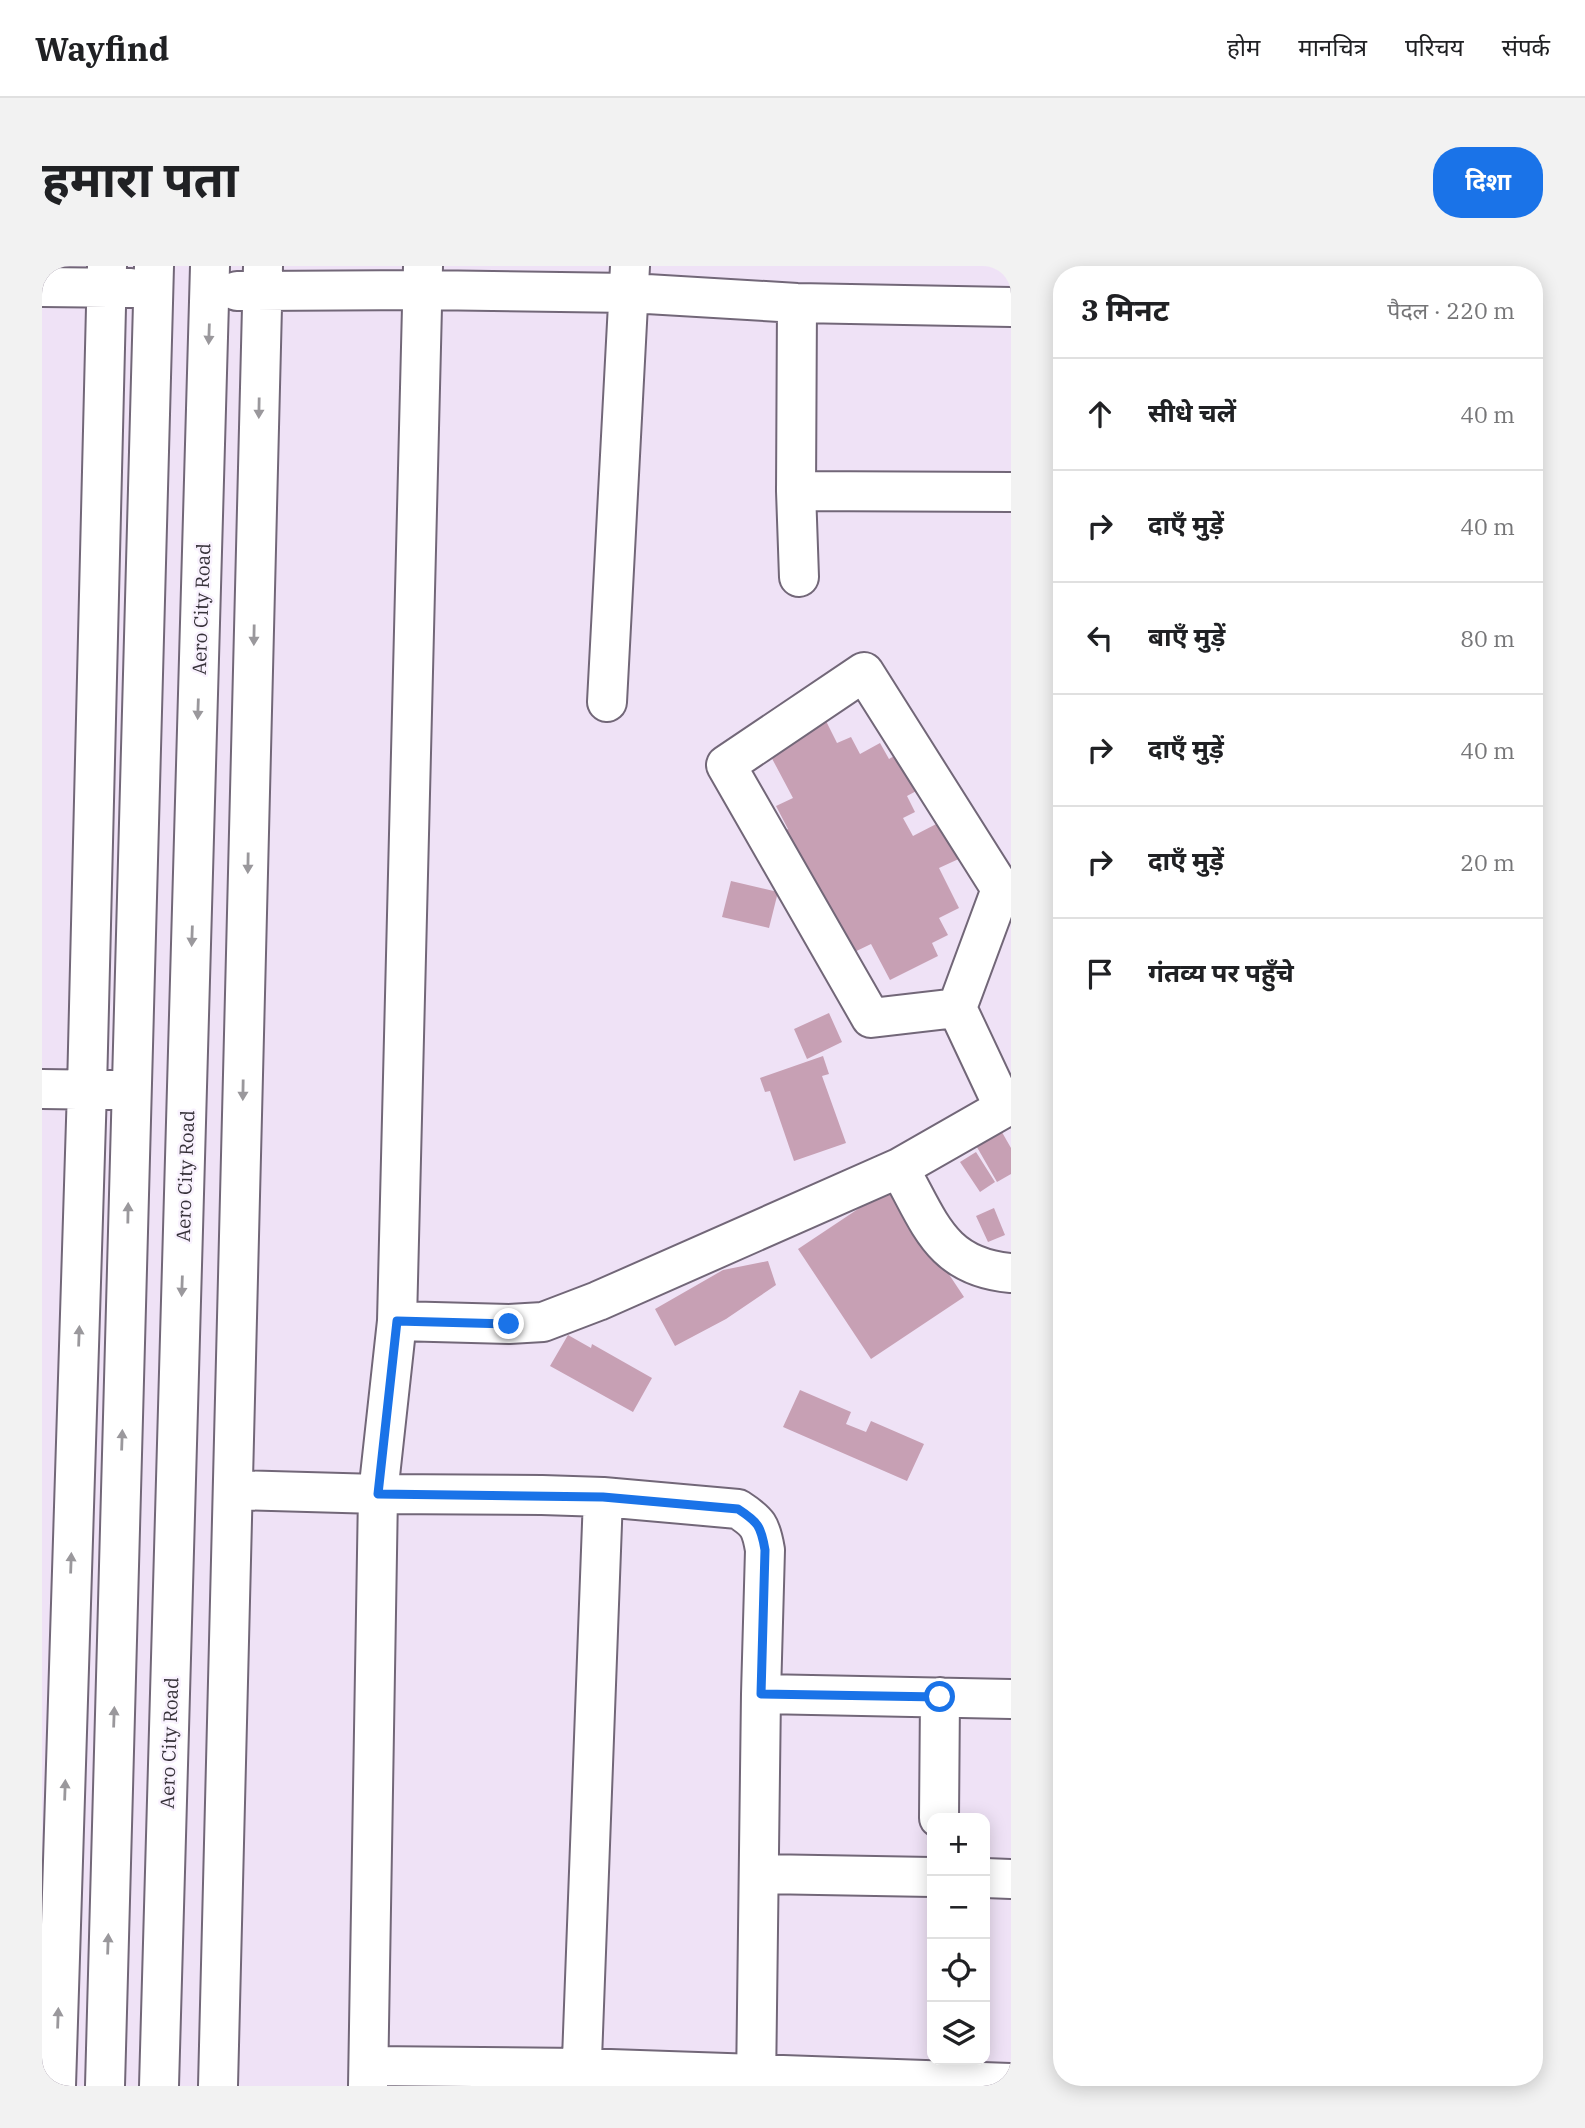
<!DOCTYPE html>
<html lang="hi">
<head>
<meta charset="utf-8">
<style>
  :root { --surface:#fff; --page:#f2f2f2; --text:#202124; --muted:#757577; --line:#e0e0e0; --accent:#1a73e8 }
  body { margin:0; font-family:"IBM Plex Serif","Noto Sans Devanagari",serif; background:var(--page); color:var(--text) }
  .controls { position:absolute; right:21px; bottom:21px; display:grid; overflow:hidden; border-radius:14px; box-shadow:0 4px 18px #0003 }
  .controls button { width:63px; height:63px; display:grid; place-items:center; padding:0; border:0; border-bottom:2px solid var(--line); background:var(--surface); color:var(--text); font:35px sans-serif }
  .stop { position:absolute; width:21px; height:21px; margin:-16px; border:5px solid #1a73e8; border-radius:50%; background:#fff }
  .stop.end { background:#1a73e8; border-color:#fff; box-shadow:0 2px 7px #0008 }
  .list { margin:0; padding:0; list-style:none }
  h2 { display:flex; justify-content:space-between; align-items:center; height:91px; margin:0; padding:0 28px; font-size:30px }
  h2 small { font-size:23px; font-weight:400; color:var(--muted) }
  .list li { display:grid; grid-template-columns:46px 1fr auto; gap:21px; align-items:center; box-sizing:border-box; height:112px; padding:0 28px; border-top:2px solid var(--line) }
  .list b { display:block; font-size:26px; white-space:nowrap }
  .list em { font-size:23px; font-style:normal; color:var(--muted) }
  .icon { flex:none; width:38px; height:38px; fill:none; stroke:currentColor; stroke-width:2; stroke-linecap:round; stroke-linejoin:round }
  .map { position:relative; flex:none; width:969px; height:1820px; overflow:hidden; border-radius:28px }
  header { display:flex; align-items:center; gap:42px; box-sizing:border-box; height:98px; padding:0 35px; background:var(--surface); border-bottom:2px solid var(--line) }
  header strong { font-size:33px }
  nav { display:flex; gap:38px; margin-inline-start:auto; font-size:24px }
  .intro { display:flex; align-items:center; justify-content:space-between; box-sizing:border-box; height:168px; padding:0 42px }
  h1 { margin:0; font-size:49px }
  .button { padding:18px 32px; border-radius:28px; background:var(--accent); color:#fff; font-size:24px; font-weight:700 }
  main { display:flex; gap:42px; padding:0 42px }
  aside { flex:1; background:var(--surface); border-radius:28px; box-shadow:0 4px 18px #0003 }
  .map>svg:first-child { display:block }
  .building { fill:#c7a0b4 }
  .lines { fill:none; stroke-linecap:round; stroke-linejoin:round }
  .minor-casing { stroke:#726778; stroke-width:42 }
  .minor { stroke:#fff; stroke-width:38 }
  .oneway { fill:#9a989c }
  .route { stroke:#1a73e8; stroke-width:9 }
  .labels { text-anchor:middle; stroke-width:5; stroke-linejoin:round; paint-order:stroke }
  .street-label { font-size:19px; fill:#363139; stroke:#f9f2fe }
</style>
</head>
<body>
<header>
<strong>Wayfind</strong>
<nav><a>होम</a><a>मानचित्र</a><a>परिचय</a><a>संपर्क</a></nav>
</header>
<div class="intro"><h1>हमारा पता</h1><a class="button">दिशा</a></div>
<main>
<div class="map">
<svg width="969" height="1820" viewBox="0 0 969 1820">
  <rect width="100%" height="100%" fill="#efe2f6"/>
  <!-- building -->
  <path class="building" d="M784,455L795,477L809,471L818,488L838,477L847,493L859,486L878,523L865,530L873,546L861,552L871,570L902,554L921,591L897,602L917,642L897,652L906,669L890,677L896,690L848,714L829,678L800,692L733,570L746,563L734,540L751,532L726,485Z
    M689,615L736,626L727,662L680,651Z
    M787,747L800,776L765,793L752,763Z
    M781,790L787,808L780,810L804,877L752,895L728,825L723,826L718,812Z
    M957,861L969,882V908L955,916L932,876Z
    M934,886L953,916L938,926L918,896Z
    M849,921L922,1031L829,1093L756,983Z
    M952,942L963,969L946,976L934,950Z
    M726,995L734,1019L684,1053L633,1080L613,1043L681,1004Z
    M526,1069L549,1082L550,1078L610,1112L591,1146L508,1100Z
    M758,1124L809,1146L804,1158L824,1166L829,1155L882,1178L865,1215L741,1161Z"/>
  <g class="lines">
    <!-- minor casing -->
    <g class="minor-casing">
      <path id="minor" d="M0,21L89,22
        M195,25L381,24L588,27L755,37L969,41
        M755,37L754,225L757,311
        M754,225L969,226
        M565,436L588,0
        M915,742L829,752L684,499L822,406L959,623L915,742L962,842
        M0,823L71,824
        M857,902C888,956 898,1001 969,1007
        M355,1055L467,1058L501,1056L556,1035L857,902L969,838
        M191,1224L336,1228L500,1229L561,1231L696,1243C716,1256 719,1260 723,1284L719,1428L969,1433
        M897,1552L898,1431
        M717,1608L890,1611
        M943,1612L969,1613
        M327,1800L539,1802L969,1817
        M14,1820L45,823L65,0
        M63,1820L112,0
        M117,1820L168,0
        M176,1820L221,0
        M326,1820L336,1228L355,1055L381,0
        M539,1820L561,1231
        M714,1820L719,1428"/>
    </g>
    <!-- minor -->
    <use href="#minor" class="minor"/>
  </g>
  <!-- one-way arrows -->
  <defs><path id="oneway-solid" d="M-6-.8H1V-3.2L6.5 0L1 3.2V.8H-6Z" transform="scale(1.75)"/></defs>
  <g class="oneway">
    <use href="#oneway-solid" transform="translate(167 68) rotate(92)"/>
    <use href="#oneway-solid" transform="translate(217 142) rotate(91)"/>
    <use href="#oneway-solid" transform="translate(212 369) rotate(91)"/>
    <use href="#oneway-solid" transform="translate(156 443) rotate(92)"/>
    <use href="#oneway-solid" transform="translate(206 597) rotate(91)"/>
    <use href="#oneway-solid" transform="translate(150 670) rotate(92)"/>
    <use href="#oneway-solid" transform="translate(201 824) rotate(91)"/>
    <use href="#oneway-solid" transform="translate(86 947) rotate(-89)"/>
    <use href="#oneway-solid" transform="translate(140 1020) rotate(92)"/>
    <use href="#oneway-solid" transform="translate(37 1070) rotate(-88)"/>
    <use href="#oneway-solid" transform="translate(80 1174) rotate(-88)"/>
    <use href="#oneway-solid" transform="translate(29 1297) rotate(-88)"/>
    <use href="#oneway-solid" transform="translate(72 1451) rotate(-88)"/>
    <use href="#oneway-solid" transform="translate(23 1524) rotate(-88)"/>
    <use href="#oneway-solid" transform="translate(66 1678) rotate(-88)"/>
    <use href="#oneway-solid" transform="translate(16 1752) rotate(-88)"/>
  </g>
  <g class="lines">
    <!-- route -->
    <path class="route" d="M467,1058L355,1055L336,1228L561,1231L696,1243C716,1256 719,1260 723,1284L719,1428L898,1431"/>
  </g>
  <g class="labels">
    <!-- street labels -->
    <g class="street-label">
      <text transform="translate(159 343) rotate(-88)" y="7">Aero City Road</text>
      <text transform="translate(143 910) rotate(-88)" y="7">Aero City Road</text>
      <text transform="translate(127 1477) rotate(-88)" y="7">Aero City Road</text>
    </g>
  </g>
</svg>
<div class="controls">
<button>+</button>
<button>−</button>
<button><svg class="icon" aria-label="locate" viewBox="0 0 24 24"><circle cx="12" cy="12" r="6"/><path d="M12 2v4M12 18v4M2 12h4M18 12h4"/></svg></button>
<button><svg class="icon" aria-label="layers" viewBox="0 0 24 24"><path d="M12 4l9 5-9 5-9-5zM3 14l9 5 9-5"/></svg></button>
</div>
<div class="stop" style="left:898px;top:1431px"></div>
<div class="stop end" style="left:467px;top:1058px"></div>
</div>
<aside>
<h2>3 मिनट<small>पैदल · 220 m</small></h2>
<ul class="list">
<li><svg class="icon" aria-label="ahead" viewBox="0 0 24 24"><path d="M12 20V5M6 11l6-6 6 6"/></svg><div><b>सीधे चलें</b></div><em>40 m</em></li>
<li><svg class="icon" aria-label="right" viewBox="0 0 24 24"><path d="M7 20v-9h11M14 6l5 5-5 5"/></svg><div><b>दाएँ मुड़ें</b></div><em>40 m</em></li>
<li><svg class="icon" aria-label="left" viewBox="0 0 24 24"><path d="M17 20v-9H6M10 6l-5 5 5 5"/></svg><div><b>बाएँ मुड़ें</b></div><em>80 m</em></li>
<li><svg class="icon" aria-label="right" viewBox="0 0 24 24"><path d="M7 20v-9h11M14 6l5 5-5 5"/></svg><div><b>दाएँ मुड़ें</b></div><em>40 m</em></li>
<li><svg class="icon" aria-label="right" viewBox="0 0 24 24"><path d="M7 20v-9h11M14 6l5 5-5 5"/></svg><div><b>दाएँ मुड़ें</b></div><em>20 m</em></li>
<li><svg class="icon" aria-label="arrive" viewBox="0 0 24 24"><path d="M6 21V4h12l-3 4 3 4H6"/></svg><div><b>गंतव्य पर पहुँचे</b></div></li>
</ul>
</aside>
</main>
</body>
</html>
